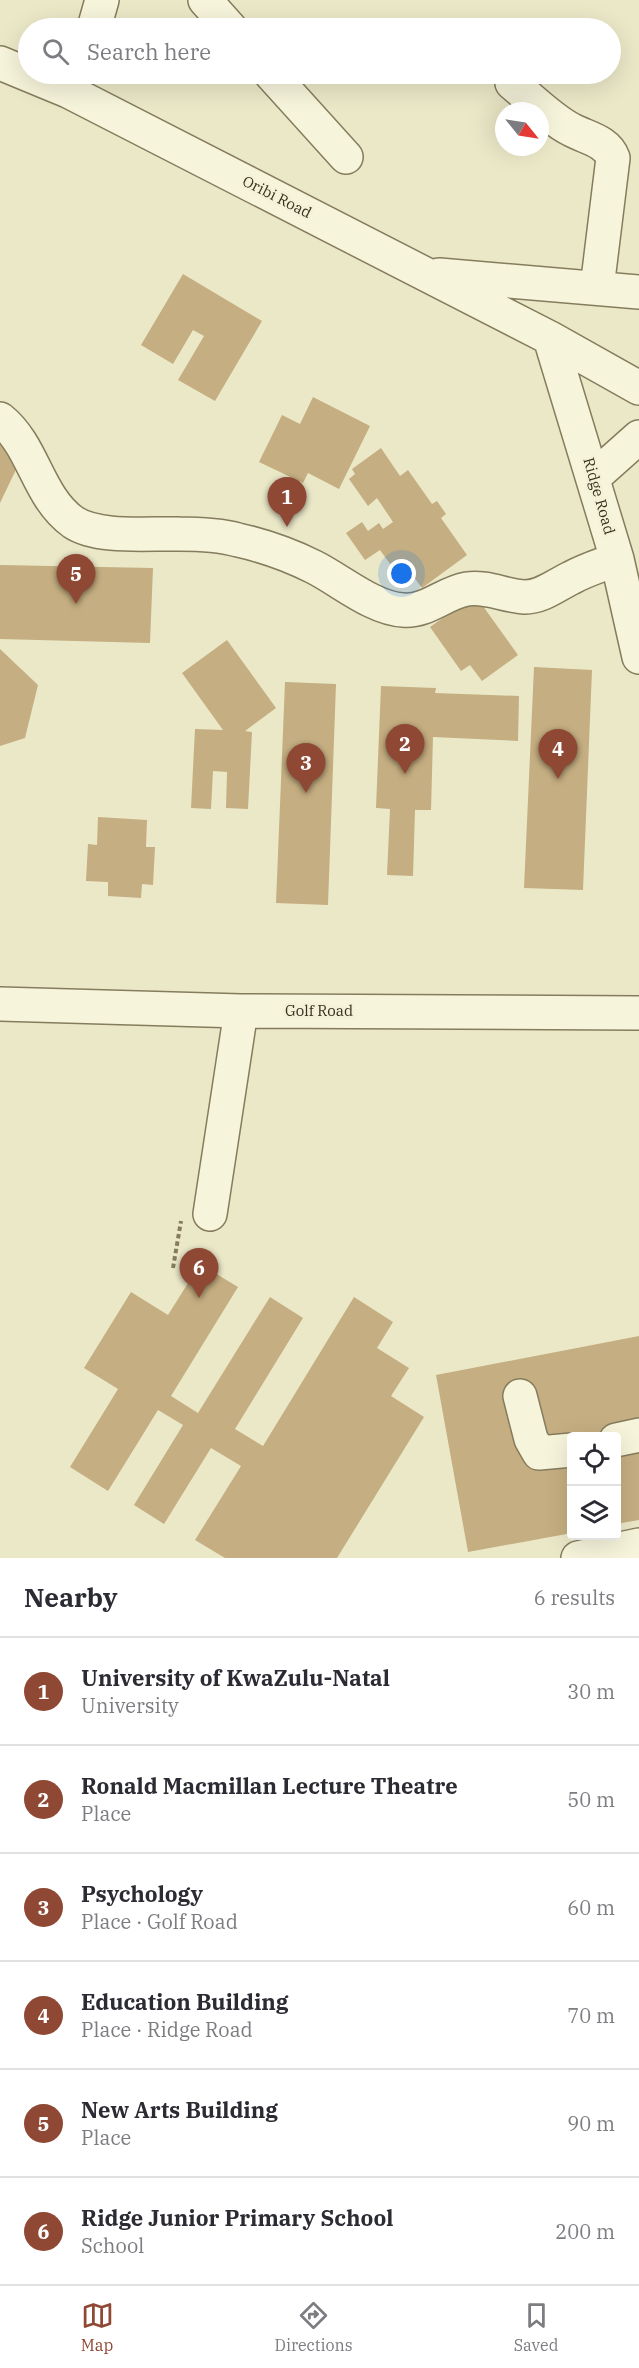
<!DOCTYPE html>
<html lang="en">
<head>
<meta charset="utf-8">
<style>
  :root { --surface:#fff; --page:#f7f7f7; --text:#2b2b33; --muted:#7c7c81; --line:#e1e1e2; --accent:#8f4833 }
  body { margin:0; font-family:"IBM Plex Serif",serif; background:var(--page); color:var(--text) }
  .controls { position:absolute; right:18px; bottom:18px; display:grid; overflow:hidden; border-radius:6px; box-shadow:0 6px 24px #0002 }
  .controls button { width:54px; height:54px; display:grid; place-items:center; padding:0; border:0; border-bottom:2px solid var(--line); background:var(--surface); color:var(--text); font:30px sans-serif }
  .compass { position:absolute; left:495px; top:102px; width:54px; height:54px; border-radius:50%; background:var(--surface); box-shadow:0 6px 24px #0002; rotate:120deg }
  .you { position:absolute; left:402px; top:574px; width:21px; height:21px; margin:-15px; border:4px solid #fff; border-radius:50%; background:#1a73e8; box-shadow:0 0 0 9px #1a73e833 }
  .badge { display:grid; place-items:center; width:39px; height:39px; border-radius:50%; background:var(--accent); color:#fff; font-size:20px; font-weight:700 }
  .pin { position:absolute; translate:-50% -50px; filter:drop-shadow(0 2px 3px #0008) }
  .pin::after { content:''; position:absolute; top:32px; width:21px; height:18px; background:inherit; clip-path:polygon(0 0,100% 0,50% 100%) }
  .list { margin:0; padding:0; list-style:none }
  h2 { display:flex; justify-content:space-between; align-items:center; height:78px; margin:0; padding:0 24px; font-size:26px }
  h2 small { font-size:20px; font-weight:400; color:var(--muted) }
  .list li { display:grid; grid-template-columns:39px 1fr auto; gap:18px; align-items:center; box-sizing:border-box; height:108px; padding:0 24px; border-top:2px solid var(--line) }
  .list b { display:block; font-size:22px; white-space:nowrap }
  .list p { margin:0; font-size:20px; white-space:nowrap; color:var(--muted) }
  .list em { font-size:20px; font-style:normal; color:var(--muted) }
  .icon { flex:none; width:33px; height:33px; fill:none; stroke:currentColor; stroke-width:2; stroke-linecap:round; stroke-linejoin:round }
  .map { position:relative; flex:none; width:639px; height:1558px; overflow:hidden }
  .search { position:absolute; background:var(--surface); box-shadow:0 6px 24px #0002; left:18px; right:18px; top:18px; height:66px; display:flex; align-items:center; gap:15px; box-sizing:border-box; padding:0 21px; border-radius:33px; color:var(--muted); font-size:22px }
  .sheet { height:726px; background:var(--surface) }
  nav { display:flex; justify-content:space-around; align-items:center; box-sizing:border-box; height:84px; border-top:2px solid var(--line); background:var(--surface); font-size:16px; color:var(--muted) }
  nav a { display:grid; justify-items:center; gap:3px }
  nav .on { color:var(--accent) }
  .map>svg:first-child { display:block }
  .building { fill:#c5ae81 }
  .lines { fill:none; stroke-linecap:round; stroke-linejoin:round }
  .minor-casing { stroke:#857c5e; stroke-width:36 }
  .path { stroke:#857c5e; stroke-width:4; stroke-dasharray:4.5 3; stroke-linecap:butt }
  .minor { stroke:#f6f4da; stroke-width:33 }
  .labels { text-anchor:middle; stroke-width:5; stroke-linejoin:round; paint-order:stroke }
  .street-label { font-size:15px; fill:#373021; stroke:#f3f1d6 }
</style>
</head>
<body>
<div class="map">
<svg width="639" height="1558" viewBox="0 0 639 1558">
  <rect width="100%" height="100%" fill="#ebe8c8"/>
  <!-- building -->
  <path class="building" d="M183,274L262,321L215,401L178,380L204,336L193,330L173,364L141,345Z
    M313,397L370,426L339,489L308,473L303,483L259,462L282,415L300,424Z
    M0,444L23,455L0,503Z
    M381,448L400,476L408,470L432,504L437,501L446,514L441,518L467,555L422,588L402,561L393,568L380,550L365,560L346,533L362,522L368,531L379,523L383,529L393,522L377,498L368,506L349,479L355,474L352,469Z
    M0,565L153,568L150,643L0,639Z
    M475,595L518,655L482,681L470,665L461,671L430,627Z
    M227,640L276,708L245,731L252,732L248,809L226,808L227,772L213,771L211,809L191,808L195,729L223,730L182,673Z
    M0,649L38,685L25,738L0,746Z
    M534,667L592,670L583,890L524,888Z
    M285,682L336,684L328,905L276,903Z
    M381,686L436,688L435,693L519,696L518,741L433,737L431,810H415L413,876L387,875L390,809L376,808Z
    M98,817L147,820L146,847H155L153,885L142,884L141,898L108,896V882L86,881L88,844L97,845Z
    M200,1264L238,1287L171,1396L198,1413L270,1297L303,1318L235,1429L263,1446L354,1297L393,1322L377,1348L409,1368L391,1396L424,1417L337,1558H225L195,1540L241,1466L211,1448L164,1524L134,1505L183,1425L158,1410L108,1491L70,1467L118,1389L84,1368L131,1292L168,1315Z
    M639,1336V1520L616,1524V1436H572V1533L468,1552L436,1375Z"/>
  <g class="lines">
    <!-- minor casing -->
    <g class="minor-casing">
      <path id="minor" d="M205,0L230,28
        M94,28L102,0
        M0,63L68,91L550,338L639,388
        M271,74L346,157
        M512,83C530,98 552,120 572,130C587,138 607,141 613,158L597,288
        M439,275L639,292
        M550,338L617,559L639,657
        M0,419C34,446 37,496 73,522C98,539 150,533 179,534C198,534 220,535 238,540C265,546 290,555 314,567C340,580 374,609 403,610C427,612 444,593 467,589C487,586 505,596 525,597C542,597 556,585 571,578C585,570 602,565 617,559
        M594,477L639,437
        M0,1004L241,1011L639,1013
        M210,1214L241,1011
        M520,1396L531,1439L539,1453L572,1450
        M616,1440L639,1435
        M578,1558L639,1545"/>
    </g>
    <!-- path -->
    <path class="path" d="M173,1268L181,1221"/>
    <!-- minor -->
    <use href="#minor" class="minor"/>
  </g>
  <g class="labels">
    <!-- street labels -->
    <g class="street-label">
      <text transform="translate(277 197) rotate(27)" y="5">Oribi Road</text>
      <text transform="translate(599 496) rotate(74)" y="5">Ridge Road</text>
      <text x="319" y="1016">Golf Road</text>
    </g>
  </g>
</svg>
<div class="controls">
<button><svg class="icon" aria-label="locate" viewBox="0 0 24 24"><circle cx="12" cy="12" r="6"/><path d="M12 2v4M12 18v4M2 12h4M18 12h4"/></svg></button>
<button><svg class="icon" aria-label="layers" viewBox="0 0 24 24"><path d="M12 4l9 5-9 5-9-5zM3 14l9 5 9-5"/></svg></button>
</div>
<svg class="compass" viewBox="-18 -18 36 36"><path d="M0-13l5 13h-10z" fill="#e53935"/><path d="M0 13l5-13h-10z" fill="#7c7c81"/></svg>
<div class="you"></div>
<div class="pin badge" style="left:287px;top:527px">1</div>
<div class="pin badge" style="left:405px;top:774px">2</div>
<div class="pin badge" style="left:306px;top:793px">3</div>
<div class="pin badge" style="left:558px;top:779px">4</div>
<div class="pin badge" style="left:76px;top:604px">5</div>
<div class="pin badge" style="left:199px;top:1298px">6</div>
<div class="search"><svg class="icon" aria-label="search" viewBox="0 0 24 24"><circle cx="10" cy="10" r="6"/><path d="M15 15l6 6"/></svg>Search here</div>
</div>
<section class="sheet">
<h2>Nearby<small>6 results</small></h2>
<ul class="list">
<li><span class="badge">1</span><div><b>University of KwaZulu-Natal</b><p>University</p></div><em>30 m</em></li>
<li><span class="badge">2</span><div><b>Ronald Macmillan Lecture Theatre</b><p>Place</p></div><em>50 m</em></li>
<li><span class="badge">3</span><div><b>Psychology</b><p>Place · Golf Road</p></div><em>60 m</em></li>
<li><span class="badge">4</span><div><b>Education Building</b><p>Place · Ridge Road</p></div><em>70 m</em></li>
<li><span class="badge">5</span><div><b>New Arts Building</b><p>Place</p></div><em>90 m</em></li>
<li><span class="badge">6</span><div><b>Ridge Junior Primary School</b><p>School</p></div><em>200 m</em></li>
</ul>
</section>
<nav>
<a class="on"><svg class="icon" aria-label="map" viewBox="0 0 24 24"><path d="M3 6l6-2 6 2 6-2v14l-6 2-6-2-6 2zM9 4v14M15 6v14"/></svg>Map</a>
<a><svg class="icon" aria-label="directions" viewBox="0 0 24 24"><path d="M12 3l9 9-9 9-9-9zM9 14v-3h6M13 9l2 2-2 2"/></svg>Directions</a>
<a><svg class="icon" aria-label="saved" viewBox="0 0 24 24"><path d="M7 4h10v16l-5-4-5 4z"/></svg>Saved</a>
</nav>
</body>
</html>
